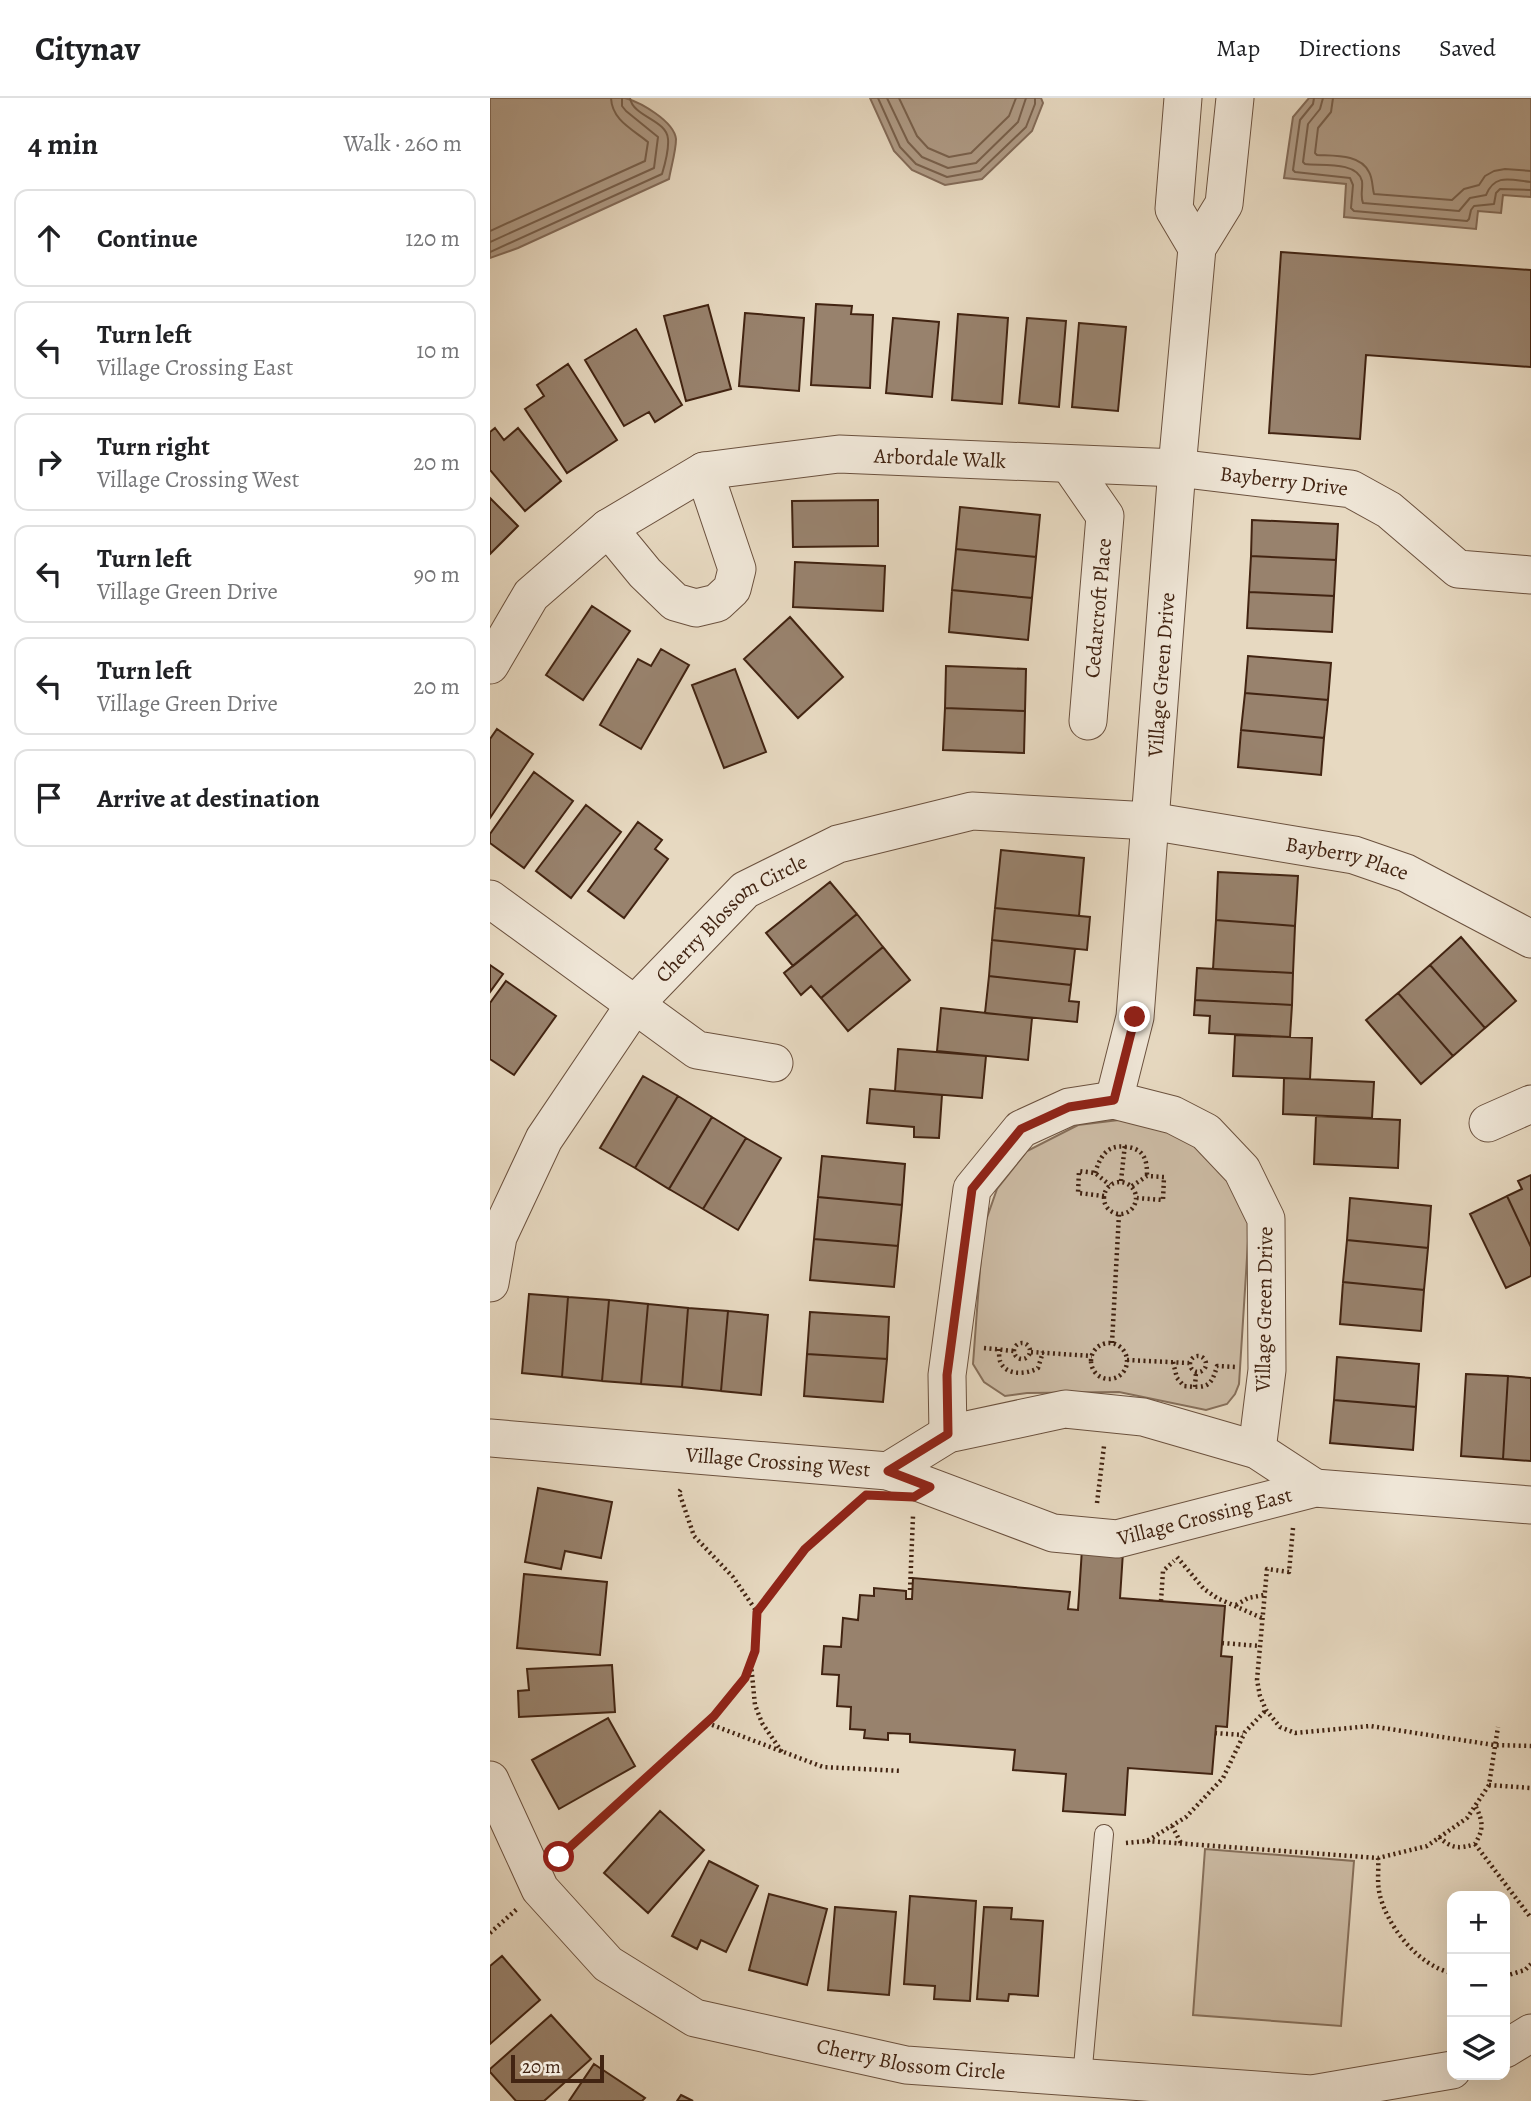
<!DOCTYPE html>
<html lang="en">
<head>
<meta charset="utf-8">
<style>
  :root { --surface:#fff; --page:#f2f2f2; --text:#202124; --muted:#757577; --line:#e0e0e0 }
  body { margin:0; font-family:Alegreya,serif; background:var(--page); color:var(--text) }
  .controls { position:absolute; right:21px; bottom:21px; display:grid; overflow:hidden; border-radius:14px; box-shadow:0 7px 28px #0002 }
  .controls button { width:63px; height:63px; display:grid; place-items:center; padding:0; border:0; border-bottom:2px solid var(--line); background:var(--surface); color:var(--text); font:35px sans-serif }
  .scale { position:absolute; left:21px; bottom:18px; width:93px; box-sizing:border-box; padding-left:7px; border:4px solid #422412; border-top:0; font-size:19px; line-height:24px; white-space:nowrap; color:#422412; -webkit-text-stroke:5px #efe6d7; paint-order:stroke }
  .stop { position:absolute; width:21px; height:21px; margin:-16px; border:5px solid #8f2418; border-radius:50%; background:#fff }
  .stop.end { background:#8f2418; border-color:#fff; box-shadow:0 2px 7px #0008 }
  .list { margin:0; padding:0; list-style:none }
  h2 { display:flex; justify-content:space-between; align-items:center; height:91px; margin:0; padding:0 28px; font-size:30px }
  h2 small { font-size:23px; font-weight:400; color:var(--muted) }
  .list li { display:grid; grid-template-columns:46px 1fr auto; gap:21px; align-items:center; box-sizing:border-box; height:98px; margin:0 14px 14px; padding:0 14px; border:2px solid var(--line); border-radius:14px }
  .list b { display:block; font-size:26px; white-space:nowrap }
  .list p { margin:0; font-size:23px; white-space:nowrap; color:var(--muted) }
  .list em { font-size:23px; font-style:normal; color:var(--muted) }
  .icon { flex:none; width:38px; height:38px; fill:none; stroke:currentColor; stroke-width:2; stroke-linecap:round; stroke-linejoin:round }
  .map { position:relative; flex:none; width:1041px; height:2003px; overflow:hidden }
  header { display:flex; align-items:center; gap:42px; box-sizing:border-box; height:98px; padding:0 35px; background:var(--surface); border-bottom:2px solid var(--line) }
  header strong { font-size:33px }
  nav { display:flex; gap:38px; margin-inline-start:auto; font-size:24px }
  main { display:flex }
  aside { flex:1; background:var(--surface) }
  .map>svg:first-child { display:block }
  .green { fill:#cbbaa3; stroke:#866f5a; stroke-width:2 }
  .water { fill:#af9b86; stroke:#836b58; stroke-width:2 }
  .lines { fill:none; stroke-linecap:round; stroke-linejoin:round }
  .shore { stroke:#78604c; stroke-width:2 }
  .building { fill:#98826d; stroke:#422412; stroke-width:2 }
  .service-casing { stroke:#6b513e; stroke-width:20 }
  .minor-casing { stroke:#6b513e; stroke-width:39 }
  .path { stroke:#422412; stroke-width:4.5; stroke-dasharray:2 3.5; stroke-linecap:butt }
  .service { stroke:#efe6d7; stroke-width:18 }
  .minor { stroke:#efe6d7; stroke-width:37 }
  .route { stroke:#8f2418; stroke-width:9 }
  .labels { text-anchor:middle; stroke-width:6; stroke-linejoin:round; paint-order:stroke }
  .street-label { font-size:21px; fill:#422412; stroke:#efe6d7 }
</style>
</head>
<body>
<header>
<strong>Citynav</strong>
<nav><a>Map</a><a>Directions</a><a>Saved</a></nav>
</header>
<main>
<aside>
<h2>4 min<small>Walk · 260 m</small></h2>
<ul class="list">
<li><svg class="icon" aria-label="ahead" viewBox="0 0 24 24"><path d="M12 20V5M6 11l6-6 6 6"/></svg><div><b>Continue</b></div><em>120 m</em></li>
<li><svg class="icon" aria-label="left" viewBox="0 0 24 24"><path d="M17 20v-9H6M10 6l-5 5 5 5"/></svg><div><b>Turn left</b><p>Village Crossing East</p></div><em>10 m</em></li>
<li><svg class="icon" aria-label="right" viewBox="0 0 24 24"><path d="M7 20v-9h11M14 6l5 5-5 5"/></svg><div><b>Turn right</b><p>Village Crossing West</p></div><em>20 m</em></li>
<li><svg class="icon" aria-label="left" viewBox="0 0 24 24"><path d="M17 20v-9H6M10 6l-5 5 5 5"/></svg><div><b>Turn left</b><p>Village Green Drive</p></div><em>90 m</em></li>
<li><svg class="icon" aria-label="left" viewBox="0 0 24 24"><path d="M17 20v-9H6M10 6l-5 5 5 5"/></svg><div><b>Turn left</b><p>Village Green Drive</p></div><em>20 m</em></li>
<li><svg class="icon" aria-label="arrive" viewBox="0 0 24 24"><path d="M6 21V4h12l-3 4 3 4H6"/></svg><div><b>Arrive at destination</b></div></li>
</ul>
</aside>
<div class="map">
<svg width="1041" height="2003" viewBox="0 0 1041 2003">
  <rect width="100%" height="100%" fill="#e7d9c1"/>
  <filter id="stains"><feTurbulence type="fractalNoise" baseFrequency=".00286" numOctaves="4"/><feColorMatrix values="0 0 0 0 .2 0 0 0 0 .09 0 0 0 0 .02 0 0 0 .5 -.17"/></filter>
  <radialGradient id="worn" r=".72"><stop offset=".6" stop-color="#630" stop-opacity="0"/><stop offset="1" stop-color="#630" stop-opacity=".3"/></radialGradient>
  <!-- green -->
  <path class="green" d="M637,1021L675,1031L716,1054L746,1090L759,1128L749,1286L745,1296L737,1306L716,1312L629,1294L537,1295L515,1298L494,1284L483,1266L493,1131L507,1091L537,1053L588,1027Z
    M715,1751L864,1763L851,1928L703,1917Z"/>
  <!-- water -->
  <path class="water" d="M0,0H135C150,4 184,23 186,41C186,53 181,69 179,81L28,150L0,160Z
    M380,0H551L553,5L542,33L492,81L455,87L422,72L404,53Z
    M819,0H1041V99L1013,97L1011,115L988,113L986,131L854,119L856,86L794,80L803,19Z"/>
  <g class="lines">
    <!-- shore -->
    <path class="shore" d="M388,0L410,49L426,66L457,79L490,73L536,29L545,6V0
      M397,0L418,44L432,59L458,70L486,65L528,24L536,0
      M409,0L427,38L438,50L459,59L481,55L519,18L526,0
      M824,0L823,6L810,22L803,72L805,74L860,80L863,87L861,110L864,113L977,123L979,121L981,112L984,108L1004,106L1006,95L1010,91L1041,92
      M833,0L830,11L818,26L813,64L815,66C831,68 867,63 872,83C873,91 870,98 873,105L969,113L980,100L996,97C1005,75 1021,82 1041,84
      M843,0L841,14L828,30L825,55L827,57C845,58 870,56 879,74C883,81 882,89 884,96L962,102L974,91L989,87L995,78L1004,73L1015,71L1041,73
      M0,133L155,63L158,44C142,31 122,22 121,0
      M0,144L164,70L168,39L136,13L132,8V0
      M0,154L172,76C175,66 179,52 178,41C177,22 143,19 140,0"/>
  </g>
  <!-- building -->
  <path class="building" d="M791,154L1041,172V269L876,257L870,341L779,335Z
    M326,206L362,208L361,216L383,217L380,290L321,287Z
    M218,207L241,291L196,303L174,218Z
    M255,215L314,220L309,293L249,288Z
    M468,216L518,220L512,306L462,302Z
    M403,220L449,224L442,299L396,295Z
    M537,220L576,223L569,309L529,305Z
    M589,225L636,229L628,313L582,309Z
    M146,231L192,307L165,324L159,314L134,328L95,262Z
    M78,266L127,342L77,375L35,311L54,298L47,287Z
    M5,330L14,342L28,330L71,383L35,413L0,372V334Z
    M0,400L28,428L0,456Z
    M388,402V448L303,449L302,403Z
    M470,409L550,417L546,459L466,451Z
    M762,422L848,426L846,462L761,458Z
    M466,451L546,459L542,500L462,492Z
    M761,458L846,462L844,498L759,494Z
    M305,464L395,468L393,513L303,509Z
    M462,492L542,500L538,542L459,534Z
    M759,494L844,498L842,534L757,530Z
    M102,508L140,533L93,602L56,577Z
    M300,519L353,579L308,620L254,561Z
    M171,551L199,567L151,651L110,627L148,561L161,568Z
    M758,558L841,565L838,602L755,595Z
    M456,568L536,571L535,613L455,610Z
    M245,571L276,654L234,670L202,587Z
    M755,595L838,602L834,640L751,632Z
    M455,610L535,613L534,655L453,652Z
    M7,631L43,656L0,720V641Z
    M751,632L834,640L831,677L748,669Z
    M44,674L83,703L34,770L0,745V736Z
    M96,707L131,734L81,800L46,773Z
    M148,724L172,742L165,751L178,761L134,820L98,793Z
    M511,752L594,760L589,818L505,810Z
    M728,774L808,778L805,828L726,822Z
    M340,784L367,816L303,868L276,835Z
    M505,810L600,819L597,852L502,842Z
    M367,816L393,849L331,900L321,888L311,897L294,875Z
    M726,822L805,828L803,875L723,871Z
    M971,839L1026,903L995,930L940,867Z
    M502,842L585,851L581,887L499,878Z
    M393,849L420,882L358,933L331,900Z
    M0,867L13,876L0,894Z
    M940,867L995,930L963,958L908,895Z
    M707,870L803,875L802,907L705,902Z
    M499,878L581,887L579,903L589,904L587,924L495,915Z
    M16,883L66,918L24,977L0,961V905Z
    M908,895L963,958L931,986L876,922Z
    M705,902L802,907L800,939L719,935L720,918L704,917Z
    M451,910L542,920L538,962L447,953Z
    M745,937L822,940L820,981L743,978Z
    M408,951L496,958L492,1000L405,993Z
    M153,978L188,998L145,1070L110,1050Z
    M794,980L884,984L882,1020L793,1016Z
    M380,991L452,997L449,1040L424,1039V1029L377,1025Z
    M188,998L222,1019L179,1091L145,1070Z
    M826,1018L910,1022L908,1070L824,1066Z
    M222,1019L256,1040L213,1111L179,1091Z
    M256,1040L291,1060L248,1132L213,1111Z
    M332,1058L415,1066L412,1107L328,1099Z
    M1041,1077V1149L1017,1098L1032,1091L1028,1083Z
    M1017,1098L1041,1149V1178L1016,1190L980,1116Z
    M328,1099L412,1107L408,1148L324,1141Z
    M860,1100L941,1108L938,1150L857,1142Z
    M324,1141L408,1148L404,1189L320,1182Z
    M857,1142L938,1150L934,1192L853,1184Z
    M853,1184L934,1192L931,1233L850,1226Z
    M39,1196L78,1199L72,1279L32,1275Z
    M78,1199L119,1202L112,1283L72,1279Z
    M119,1202L158,1206L151,1286L112,1283Z
    M158,1206L198,1210L192,1289L151,1286Z
    M198,1210L238,1213L231,1293L192,1289Z
    M238,1213L278,1217L271,1297L231,1293Z
    M320,1214L399,1219L397,1261L317,1256Z
    M317,1256L397,1261L393,1304L314,1298Z
    M847,1259L929,1266L926,1309L844,1302Z
    M976,1276L1018,1278L1013,1361L971,1358Z
    M1018,1278L1041,1280V1363L1013,1361Z
    M844,1302L926,1309L923,1352L840,1345Z
    M48,1390L122,1404L111,1460L75,1453L71,1471L35,1464Z
    M592,1451L633,1454L630,1500L735,1508L731,1558L742,1559L737,1629L726,1628L722,1676L638,1670L635,1717L573,1713L576,1676L523,1672L525,1652L420,1644V1636L398,1635V1642L374,1640L375,1632L360,1631L361,1609L347,1608L349,1577L332,1576L334,1548L351,1549L353,1520L368,1522L370,1497L384,1498V1490L416,1493V1501H422L423,1480L580,1494L578,1511L588,1512Z
    M34,1476L117,1484L110,1557L27,1550Z
    M122,1567L125,1614L29,1619L28,1593L39,1592L37,1571Z
    M118,1620L145,1668L69,1711L42,1662Z
    M170,1713L214,1752L158,1815L114,1775Z
    M219,1763L268,1788L236,1854L211,1842L207,1851L182,1838Z
    M279,1796L337,1811L317,1887L259,1872Z
    M420,1798L486,1803L480,1903L444,1901L445,1888L414,1886Z
    M345,1809L406,1814L399,1897L338,1892Z
    M494,1809L522,1810L521,1821L553,1823L548,1898L519,1896L518,1903L487,1901Z
    M12,1858L50,1902L0,1946V1868Z
    M61,1917L101,1961L54,2003H26L0,1974V1971Z
    M104,1966L155,2000L152,2003H79Z
    M191,1997L203,2003H187Z"/>
  <g class="lines">
    <!-- service casing -->
    <g class="service-casing">
      <path id="service" d="M592,1980L614,1736"/>
    </g>
    <!-- minor casing -->
    <g class="minor-casing">
      <g id="minor">
        <path d="M693,0L684,111L707,150"/>
        <path d="M579,366L615,418L598,623"/>
        <path d="M118,430L155,475L185,504L206,510L227,505L242,491L247,471L214,373"/>
        <path id="s1" d="M0,567L41,497L118,430L214,373L349,356L687,370L861,391L899,412L968,471L1041,477"/>
        <path d="M0,801L207,952L284,965"/>
        <path id="s2" d="M624,1002L645,919L687,370L707,150L734,106L745,0"/>
        <path d="M998,1025L1041,1006"/>
        <path id="s3" d="M0,1185L8,1139L54,1041L145,906L255,792L348,746L482,713L660,723L864,757L916,775L1041,841"/>
        <path d="M458,1336L457,1277L482,1091L531,1031L579,1009L624,1002L683,1017L716,1034L752,1072L776,1121L777,1272L767,1352"/>
        <path id="s4" d="M0,1340L398,1373L458,1336L575,1311L653,1319L767,1352L825,1390"/>
        <path id="s5" d="M398,1373L563,1435L627,1441L825,1390L1041,1407"/>
        <path id="s6" d="M0,1682L50,1791L118,1866L205,1920L416,1967L822,1996L962,1972"/>
        <path d="M1015,1951L1041,1935"/>
      </g>
    </g>
    <!-- path -->
    <path class="path" d="M605,1075C610,1059 617,1046 636,1049C642,1049 649,1052 652,1056C657,1062 657,1071 657,1078
      M631,1083L635,1046
      M614 1100a16 16 0 1 1 32 0a16 16 0 1 1-32 0Z
      M642,1088L657,1078L674,1079L673,1102L647,1100
      M614,1098L588,1095L589,1073L605,1075L620,1087
      M524 1253a8 8 0 1 1 16 0a8 8 0 1 1-16 0Z
      M622,1245L629,1116
      M601 1263a18 18 0 1 1 36 0a18 18 0 1 1-36 0Z
      M494,1250L524,1253
      M509,1251C509,1252 509,1262 510,1263C516,1279 538,1276 548,1270L553,1254
      M541,1254L602,1258
      M700 1266a8 8 0 1 1 16 0a8 8 0 1 1-16 0Z
      M637,1262L699,1265
      M683,1264L687,1280L694,1288C716,1290 721,1290 727,1268L746,1269
      M705,1289L706,1274
      M607,1405L614,1348
      M803,1430L799,1474L777,1471L767,1582L770,1598L776,1612L790,1629L805,1635L880,1628L1004,1647L1041,1648
      M687,1459L714,1491L727,1500L772,1520
      M420,1492L423,1418
      M671,1503L673,1473L684,1463
      M746,1507L758,1500L774,1497
      M267,1514L315,1451L368,1404
      M732,1545L770,1548
      M261,1566L265,1607L272,1625L292,1654
      M217,1625L333,1669L412,1673
      M725,1635L753,1637
      M999,1687L1041,1690
      M682,1728L691,1745
      M949,1739C962,1751 969,1751 985,1746C994,1731 993,1724 986,1709
      M657,1743L888,1760L937,1748L977,1720L999,1687L1008,1629
      M636,1745L657,1743L696,1719L733,1680L755,1634L776,1612
      M985,1746L1041,1820
      M69,1759L224,1618L255,1580L266,1553L267,1514L243,1479L204,1438L189,1394L192,1390
      M888,1760C889,1770 887,1782 889,1793C895,1826 928,1868 962,1875
      M0,1835L27,1811
      M1015,1878L1035,1872L1041,1866"/>
    <!-- service -->
    <use href="#service" class="service"/>
    <!-- minor -->
    <use href="#minor" class="minor"/>
  </g>
  <g class="lines">
    <!-- route -->
    <path class="route" d="M69,1759L224,1618L255,1580L265,1553L267,1514L315,1451L376,1397L424,1399L440,1389L398,1373L458,1336L457,1277L482,1091L531,1031L579,1009L624,1002L645,919"/>
  </g>
  <g class="labels">
    <!-- street labels -->
    <g class="street-label">
      <text dy="7" stroke="none"><textPath href="#s1" startOffset="532">Arbordale Walk</textPath></text>
      <text dy="7" stroke="none"><textPath href="#s1" startOffset="877">Bayberry Drive</textPath></text>
      <text transform="translate(608 510) rotate(-85)" y="7">Cedarcroft Place</text>
      <text dy="7" stroke="none"><textPath href="#s2" startOffset="429">Village Green Drive</textPath></text>
      <text dy="7" stroke="none"><textPath href="#s3" startOffset="1097">Bayberry Place</textPath></text>
      <text dy="7" stroke="none"><textPath href="#s3" startOffset="448">Cherry Blossom Circle</textPath></text>
      <text transform="translate(774 1211) rotate(-89)" y="7">Village Green Drive</text>
      <text dy="7" stroke="none"><textPath href="#s4" startOffset="289">Village Crossing West</textPath></text>
      <text dy="7" stroke="none"><textPath href="#s5" startOffset="331">Village Crossing East</textPath></text>
      <text dy="7" stroke="none"><textPath href="#s6" startOffset="544">Cherry Blossom Circle</textPath></text>
    </g>
  </g>
  <rect width="100%" height="100%" filter="url(#stains)"/>
  <rect width="100%" height="100%" fill="url(#worn)"/>
</svg>
<div class="controls">
<button>+</button>
<button>−</button>
<button><svg class="icon" aria-label="layers" viewBox="0 0 24 24"><path d="M12 4l9 5-9 5-9-5zM3 14l9 5 9-5"/></svg></button>
</div>
<div class="scale">20 m</div>
<div class="stop" style="left:69px;top:1759px"></div>
<div class="stop end" style="left:645px;top:919px"></div>
</div>
</main>
</body>
</html>
